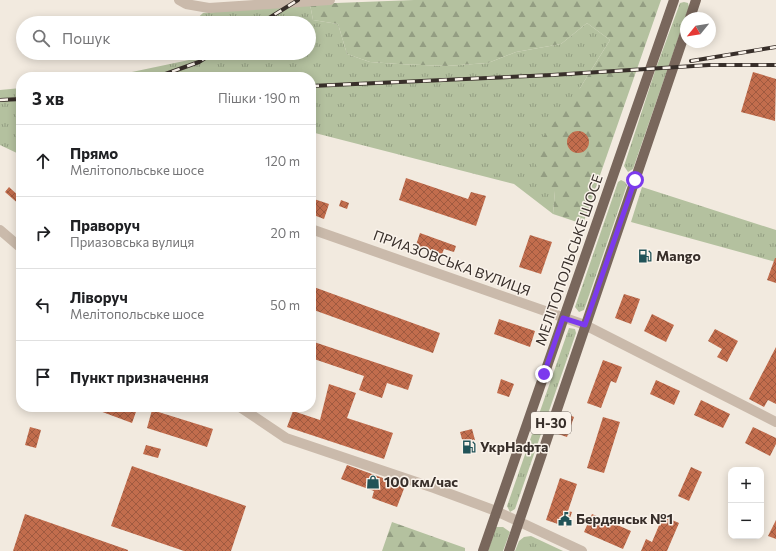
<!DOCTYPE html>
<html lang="uk">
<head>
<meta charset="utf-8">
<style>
  :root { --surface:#fff; --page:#f6f6f6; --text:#202124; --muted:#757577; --line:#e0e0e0 }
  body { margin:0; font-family:Commissioner,sans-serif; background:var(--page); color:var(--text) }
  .controls { position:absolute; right:12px; bottom:12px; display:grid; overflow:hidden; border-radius:8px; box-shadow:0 2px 10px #0003 }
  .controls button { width:36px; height:36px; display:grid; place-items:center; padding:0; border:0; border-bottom:1px solid var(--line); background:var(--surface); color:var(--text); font:20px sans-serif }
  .compass { position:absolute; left:680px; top:12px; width:36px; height:36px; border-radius:50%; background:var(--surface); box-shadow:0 2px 10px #0003; rotate:240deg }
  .stop { position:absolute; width:12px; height:12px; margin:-9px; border:3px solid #7c3aed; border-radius:50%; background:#fff }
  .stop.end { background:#7c3aed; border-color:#fff; box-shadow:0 1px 4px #0008 }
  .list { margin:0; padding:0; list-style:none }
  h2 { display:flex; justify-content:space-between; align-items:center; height:52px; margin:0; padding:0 16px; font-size:17px }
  h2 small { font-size:13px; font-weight:400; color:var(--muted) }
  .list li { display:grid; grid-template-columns:26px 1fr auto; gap:12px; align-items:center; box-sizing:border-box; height:72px; padding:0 16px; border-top:1px solid var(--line) }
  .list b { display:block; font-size:15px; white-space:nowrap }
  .list p { margin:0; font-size:13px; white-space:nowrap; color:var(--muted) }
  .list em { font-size:13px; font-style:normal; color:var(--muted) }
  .icon { flex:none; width:22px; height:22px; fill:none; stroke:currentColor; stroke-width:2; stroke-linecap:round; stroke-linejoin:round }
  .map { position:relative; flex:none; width:776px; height:551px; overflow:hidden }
  .search { position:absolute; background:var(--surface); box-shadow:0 2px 10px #0003; left:16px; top:16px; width:300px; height:44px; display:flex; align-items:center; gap:10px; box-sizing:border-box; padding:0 14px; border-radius:22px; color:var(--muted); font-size:15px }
  .panel { position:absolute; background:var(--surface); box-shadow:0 2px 10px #0003; left:16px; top:72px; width:300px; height:340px; border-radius:16px }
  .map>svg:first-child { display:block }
  .grass { fill:url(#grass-tufts) }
  .forest { fill:url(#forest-firs) }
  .building { fill:url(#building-cross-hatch) }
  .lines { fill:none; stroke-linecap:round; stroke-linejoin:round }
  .minor { stroke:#cabaab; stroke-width:10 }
  .major { stroke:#79675c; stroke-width:10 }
  .rail-casing { stroke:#382f2a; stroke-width:4 }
  .rail { stroke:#faf3eb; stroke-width:2.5; stroke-dasharray:8; stroke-linecap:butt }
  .route { stroke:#7c3aed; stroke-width:5 }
  .labels { text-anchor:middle; stroke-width:3; stroke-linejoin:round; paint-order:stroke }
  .shield { fill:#faf3eb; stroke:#726a64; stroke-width:1 }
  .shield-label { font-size:13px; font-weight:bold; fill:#382f2a }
  .poi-label { font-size:14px; font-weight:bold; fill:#382f2a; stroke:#faf3eb; text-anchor:start }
  .street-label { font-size:14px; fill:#382f2a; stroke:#faf3eb }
</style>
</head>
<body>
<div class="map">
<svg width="776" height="551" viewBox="0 0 776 551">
  <defs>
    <pattern id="grass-tufts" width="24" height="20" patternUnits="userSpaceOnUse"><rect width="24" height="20" fill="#b4c19f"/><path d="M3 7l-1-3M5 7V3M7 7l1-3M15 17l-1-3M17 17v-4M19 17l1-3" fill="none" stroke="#939d82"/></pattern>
    <pattern id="forest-firs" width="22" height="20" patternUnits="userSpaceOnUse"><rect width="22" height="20" fill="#b4c19f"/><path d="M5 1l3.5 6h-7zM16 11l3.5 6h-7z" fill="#939d82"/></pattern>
    <pattern id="building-cross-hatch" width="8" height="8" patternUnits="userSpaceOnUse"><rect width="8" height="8" fill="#c26d4d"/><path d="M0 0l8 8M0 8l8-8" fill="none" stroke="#9f5a40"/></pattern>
  </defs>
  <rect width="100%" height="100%" fill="#f2eadf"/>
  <!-- grass -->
  <path class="grass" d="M684,2L688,3L689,7L633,169L628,172L624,166L655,71L680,3Z
    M310,4L313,20L338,24L347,54L370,62L398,64L446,66L488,63L516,52L561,44L587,23L610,40L580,88L555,191L553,214L514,184L311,132V77H108L189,60L188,53H309V23H192L203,13Z
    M21,88V155L0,145V90Z
    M621,180L625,182L627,185L584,310L579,312L575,307L618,182Z
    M642,187L776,230V262L631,222Z
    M569,328L575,329L576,333L515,509L510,512L507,506Z
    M496,527H503L510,532L503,551H488Z
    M531,536L563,551H515L519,541L524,537Z"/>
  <!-- forest -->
  <path class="forest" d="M414,0H661L583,224L553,214L555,191L534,178L540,141L580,88L610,40L587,23L561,44L516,52L488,63L446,66L398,64L370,62L347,54L338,24L313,20L310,4Z
    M392,522L465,548V551H382Z"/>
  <!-- building -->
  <path class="building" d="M753,72L776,79L775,121L741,112Z
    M567 142a11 11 0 1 1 22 0a11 11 0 1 1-22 0Z
    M406,178L468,199L471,192L486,196L476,226L399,200Z
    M9,187L21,198V206L5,192Z
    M311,198L329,204L324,219L311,214Z
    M341,200L349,203L347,209L339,206Z
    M420,233L456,246L454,252L444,249L442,254L416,245Z
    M530,235L552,242L541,274L519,267Z
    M775,258H776V283L767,280Z
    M311,286L440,333L433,353L311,309Z
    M624,294L640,299L631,324L615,318Z
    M652,314L674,325L666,342L644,331Z
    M499,319L535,331L530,347L494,334Z
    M715,329L738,341L727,362L717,357L722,349L708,341Z
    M311,341L413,375L408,390L387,383L382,398L359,390L364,376L311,358Z
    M776,347V404L768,400L764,407L749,399Z
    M603,360L622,367L616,383L611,381L601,408L587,403Z
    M501,379L514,384L509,397L497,393Z
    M656,380L680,391L674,405L650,394Z
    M329,384L356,393L347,418L393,433L384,459L287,427L293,411L320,420Z
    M701,400L730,414L723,428L694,415Z
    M89,407H132L137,409L132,423Z
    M152,410L213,429L207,447L147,428Z
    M565,413L574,417L567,437L558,434Z
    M603,417L620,422L604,473L587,468Z
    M30,427L41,430L36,448L25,445Z
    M753,427L776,438V444L770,456L745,443Z
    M472,429L475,440L463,443L460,432Z
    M146,445L161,449L158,458L143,454Z
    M347,465L405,486L397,507L372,498L374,491L341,479Z
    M132,466L246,506L231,551H184L111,526Z
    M691,467L702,472L689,501L678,496Z
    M560,478L577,484L568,511L572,512L567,527L546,520Z
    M25,514L128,550V551H13Z
    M592,514L631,531L623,549L584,532Z
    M663,516L679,523L667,551H641L646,539L652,542Z
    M776,520V539L768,536Z"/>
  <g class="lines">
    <!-- minor -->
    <path class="minor" d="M179,0L186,4L209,8L330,0
      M311,229L585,325L776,422
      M0,230L21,248
      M240,407L286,438L434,488L496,511L582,551"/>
    <!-- major -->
    <path class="major" d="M690,18L696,0
      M483,551L674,0
      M509,551L686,30"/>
    <!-- rail casing -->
    <g class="rail-casing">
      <path id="rail" d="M261,23L298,0
        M691,61L776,47
        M157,77L199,62L213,53
        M311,86L552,75L709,65H776
        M0,100L21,99"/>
    </g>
    <!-- rail -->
    <use href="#rail" class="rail"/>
  </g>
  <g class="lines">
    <!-- route -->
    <path class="route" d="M544,374L563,318L585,325L635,180"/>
  </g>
  <!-- icons -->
  <defs>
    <g id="fuel-bare" transform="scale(1.08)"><path d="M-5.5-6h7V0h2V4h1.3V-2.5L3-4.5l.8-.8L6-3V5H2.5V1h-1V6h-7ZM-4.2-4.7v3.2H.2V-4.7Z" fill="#215358" stroke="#faf3eb" stroke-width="2.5" paint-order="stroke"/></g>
    <g id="shop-bare" transform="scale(1.08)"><path d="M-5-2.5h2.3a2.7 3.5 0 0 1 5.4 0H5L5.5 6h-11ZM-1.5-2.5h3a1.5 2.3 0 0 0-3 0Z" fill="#215358" stroke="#faf3eb" stroke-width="2.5" paint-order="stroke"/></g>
    <g id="civic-bare" transform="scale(1.08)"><path d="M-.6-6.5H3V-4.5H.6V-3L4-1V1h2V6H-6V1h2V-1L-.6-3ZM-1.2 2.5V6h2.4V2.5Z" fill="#215358" stroke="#faf3eb" stroke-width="2.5" paint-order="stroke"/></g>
  </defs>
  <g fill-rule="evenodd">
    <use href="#fuel-bare" x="645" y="256"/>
    <use href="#fuel-bare" x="469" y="447"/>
    <use href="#shop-bare" x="373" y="482"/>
    <use href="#civic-bare" x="565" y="519"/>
  </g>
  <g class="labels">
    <!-- shield labels -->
    <rect class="shield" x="531" y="412" width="40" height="22" rx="3"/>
    <g class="shield-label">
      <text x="551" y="428">Н-30</text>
    </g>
    <!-- poi labels -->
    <g class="poi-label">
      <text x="656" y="261">Mango</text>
      <text x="480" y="452">УкрНафта</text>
      <text x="384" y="487">100 км/час</text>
      <text x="576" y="524">Бердянськ №1</text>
    </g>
    <!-- street labels -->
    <g class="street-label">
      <text transform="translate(569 260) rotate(-71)" y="5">МЕЛІТОПОЛЬСЬКЕ ШОСЕ</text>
      <text transform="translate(452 263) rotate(20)" y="5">ПРИАЗОВСЬКА ВУЛИЦЯ</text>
    </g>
  </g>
</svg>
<div class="controls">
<button>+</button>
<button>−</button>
</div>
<svg class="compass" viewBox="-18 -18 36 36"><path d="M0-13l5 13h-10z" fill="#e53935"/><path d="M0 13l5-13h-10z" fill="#757577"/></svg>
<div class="stop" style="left:635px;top:180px"></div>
<div class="stop end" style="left:544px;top:374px"></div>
<div class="search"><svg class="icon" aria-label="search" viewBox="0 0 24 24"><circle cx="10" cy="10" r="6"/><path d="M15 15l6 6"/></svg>Пошук</div>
<section class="panel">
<h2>3 хв<small>Пішки · 190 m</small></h2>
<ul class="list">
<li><svg class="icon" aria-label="ahead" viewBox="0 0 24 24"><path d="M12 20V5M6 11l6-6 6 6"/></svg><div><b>Прямо</b><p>Мелітопольське шосе</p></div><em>120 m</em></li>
<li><svg class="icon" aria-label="right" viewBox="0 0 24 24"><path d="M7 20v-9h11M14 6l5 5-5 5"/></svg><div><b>Праворуч</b><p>Приазовська вулиця</p></div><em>20 m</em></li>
<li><svg class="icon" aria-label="left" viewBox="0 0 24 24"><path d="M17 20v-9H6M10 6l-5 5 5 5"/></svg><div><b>Ліворуч</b><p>Мелітопольське шосе</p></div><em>50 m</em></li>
<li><svg class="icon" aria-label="arrive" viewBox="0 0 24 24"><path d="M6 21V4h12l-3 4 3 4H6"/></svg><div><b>Пункт призначення</b></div></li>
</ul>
</section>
</div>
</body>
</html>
